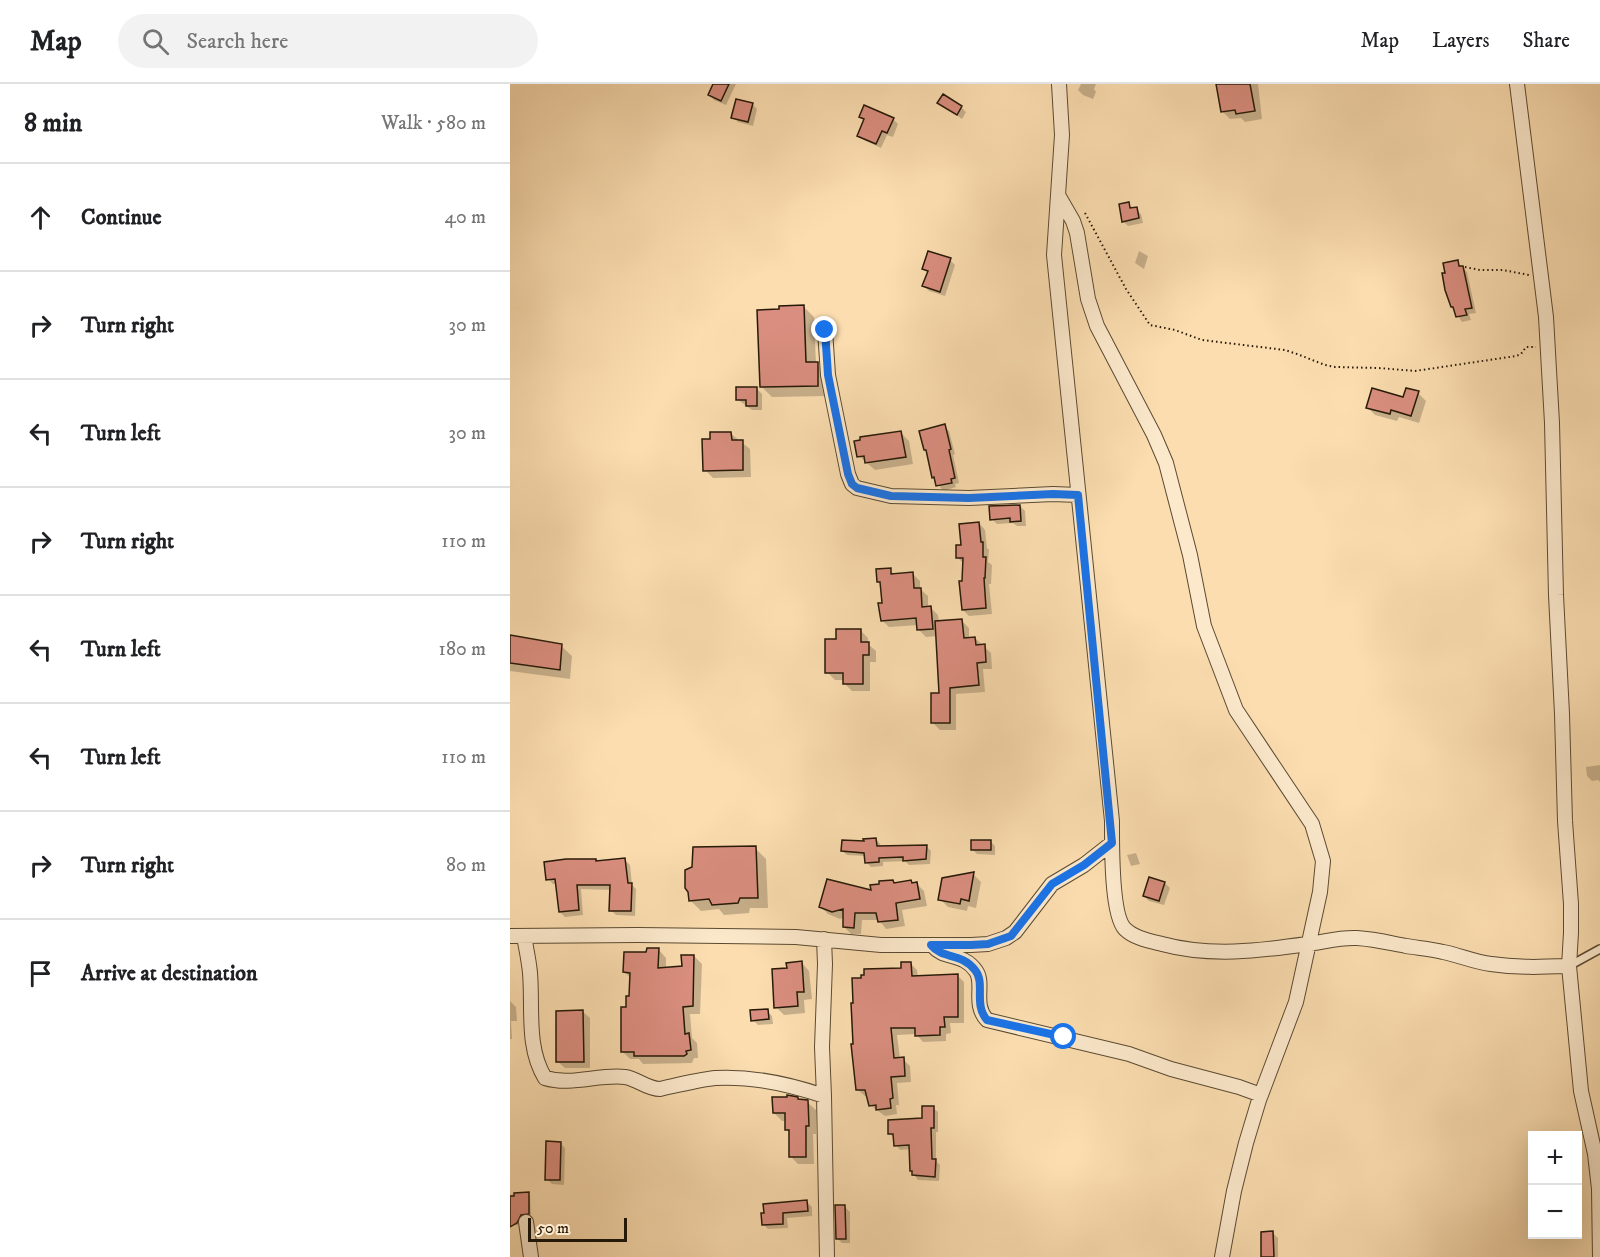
<!DOCTYPE html>
<html lang="en">
<head>
<meta charset="utf-8">
<style>
  :root { --surface:#fff; --page:#f2f2f2; --text:#202124; --muted:#757577; --line:#e0e0e0 }
  body { margin:0; font-family:"IM FELL DW Pica",serif; background:var(--page); color:var(--text) }
  .controls { position:absolute; right:18px; bottom:18px; display:grid; overflow:hidden; border-radius:0px; box-shadow:0 6px 24px #0002 }
  .controls button { width:54px; height:54px; display:grid; place-items:center; padding:0; border:0; border-bottom:2px solid var(--line); background:var(--surface); color:var(--text); font:30px sans-serif }
  .scale { position:absolute; left:18px; bottom:15px; width:99px; box-sizing:border-box; padding-left:6px; border:3px solid #261907; border-top:0; font-size:16px; line-height:21px; white-space:nowrap; color:#261907; -webkit-text-stroke:4px #fce9cc; paint-order:stroke }
  .stop { position:absolute; width:18px; height:18px; margin:-14px; border:4px solid #1a73e8; border-radius:50%; background:#fff }
  .stop.end { background:#1a73e8; border-color:#fff; box-shadow:0 2px 6px #0008 }
  .list { margin:0; padding:0; list-style:none }
  h2 { display:flex; justify-content:space-between; align-items:center; height:78px; margin:0; padding:0 24px; font-size:26px }
  h2 small { font-size:20px; font-weight:400; color:var(--muted) }
  .list li { display:grid; grid-template-columns:39px 1fr auto; gap:18px; align-items:center; box-sizing:border-box; height:108px; padding:0 24px; border-top:2px solid var(--line) }
  .list b { display:block; font-size:22px; white-space:nowrap }
  .list em { font-size:20px; font-style:normal; color:var(--muted) }
  .icon { flex:none; width:33px; height:33px; fill:none; stroke:currentColor; stroke-width:2; stroke-linecap:round; stroke-linejoin:round }
  .map { position:relative; flex:none; width:1090px; height:1173px; overflow:hidden }
  header { display:flex; align-items:center; gap:36px; box-sizing:border-box; height:84px; padding:0 30px; background:var(--surface); border-bottom:2px solid var(--line) }
  header strong { font-size:28px }
  nav { display:flex; gap:33px; margin-inline-start:auto; font-size:21px }
  .search { width:420px; height:54px; background:var(--page); display:flex; align-items:center; gap:15px; box-sizing:border-box; padding:0 21px; border-radius:33px; color:var(--muted); font-size:22px }
  main { display:flex }
  aside { flex:1; background:var(--surface) }
  .map>svg:first-child { display:block }
  .shadow { fill:#0003 }
  .building { fill:#da8e7f; stroke:#261907; stroke-width:1.5 }
  .lines { fill:none; stroke-linecap:round; stroke-linejoin:round }
  .service-casing { stroke:#5b4a31; stroke-width:10 }
  .minor-casing { stroke:#5b4a31; stroke-width:16 }
  .path { stroke:#261907; stroke-width:2; stroke-dasharray:1.5 3; stroke-linecap:butt }
  .service { stroke:#fce9cc; stroke-width:7 }
  .minor { stroke:#fce9cc; stroke-width:14 }
  .route { stroke:#1a73e8; stroke-width:8 }
</style>
</head>
<body>
<header>
<strong>Map</strong>
<div class="search"><svg class="icon" aria-label="search" viewBox="0 0 24 24"><circle cx="10" cy="10" r="6"/><path d="M15 15l6 6"/></svg>Search here</div>
<nav><a>Map</a><a>Layers</a><a>Share</a></nav>
</header>
<main>
<aside>
<h2>8 min<small>Walk · 580 m</small></h2>
<ul class="list">
<li><svg class="icon" aria-label="ahead" viewBox="0 0 24 24"><path d="M12 20V5M6 11l6-6 6 6"/></svg><div><b>Continue</b></div><em>40 m</em></li>
<li><svg class="icon" aria-label="right" viewBox="0 0 24 24"><path d="M7 20v-9h11M14 6l5 5-5 5"/></svg><div><b>Turn right</b></div><em>30 m</em></li>
<li><svg class="icon" aria-label="left" viewBox="0 0 24 24"><path d="M17 20v-9H6M10 6l-5 5 5 5"/></svg><div><b>Turn left</b></div><em>30 m</em></li>
<li><svg class="icon" aria-label="right" viewBox="0 0 24 24"><path d="M7 20v-9h11M14 6l5 5-5 5"/></svg><div><b>Turn right</b></div><em>110 m</em></li>
<li><svg class="icon" aria-label="left" viewBox="0 0 24 24"><path d="M17 20v-9H6M10 6l-5 5 5 5"/></svg><div><b>Turn left</b></div><em>180 m</em></li>
<li><svg class="icon" aria-label="left" viewBox="0 0 24 24"><path d="M17 20v-9H6M10 6l-5 5 5 5"/></svg><div><b>Turn left</b></div><em>110 m</em></li>
<li><svg class="icon" aria-label="right" viewBox="0 0 24 24"><path d="M7 20v-9h11M14 6l5 5-5 5"/></svg><div><b>Turn right</b></div><em>80 m</em></li>
<li><svg class="icon" aria-label="arrive" viewBox="0 0 24 24"><path d="M6 21V4h12l-3 4 3 4H6"/></svg><div><b>Arrive at destination</b></div></li>
</ul>
</aside>
<div class="map">
<svg width="1090" height="1173" viewBox="0 0 1090 1173">
  <rect width="100%" height="100%" fill="#fbddb0"/>
  <filter id="stains"><feTurbulence type="fractalNoise" baseFrequency=".00333" numOctaves="4"/><feColorMatrix values="0 0 0 0 .2 0 0 0 0 .09 0 0 0 0 .02 0 0 0 .5 -.17"/></filter>
  <radialGradient id="worn" r=".72"><stop offset=".6" stop-color="#630" stop-opacity="0"/><stop offset="1" stop-color="#630" stop-opacity=".3"/></radialGradient>
  <!-- shadow -->
  <path class="shadow" d="M205,0H226L216,21L204,16L200,11Z
    M571,0H586L584,5L586,8L583,15L573,11L568,6Z
    M708,0H748L752,35L735,38L731,34L720,35L712,27Z
    M429,19L451,23L456,28L452,35Z
    M242,20L247,25L243,42L228,38L223,33Z
    M351,33L383,35L388,40L383,53L377,51L371,64L354,56L349,51L355,37Z
    M618,120L631,130L633,139L618,142L613,137Z
    M629,167L638,172L634,185L625,179Z
    M440,176L445,181L435,212L419,207L414,202L418,189L414,185Z
    M947,178L957,188L966,229L959,230L961,236L952,238L942,223Z
    M294,223L304,233L306,280L318,290V312L262,313L251,302Z
    M247,305L252,310V326H242L227,315Z
    M908,309L916,317L909,339L889,333L887,337L865,331L857,323L894,315Z
    M434,342L439,347L445,370L443,371L449,399L445,400L446,403L433,407L423,393L418,368L415,366Z
    M220,349L240,365L241,393L203,394L195,386L202,356Z
    M391,349L399,357L403,380L365,386L349,372Z
    M510,422L515,427L516,442H507L503,439L487,440L482,435Z
    M469,439L475,446L477,464L479,466L478,478L482,481L481,500H479L482,530L459,532L453,526L454,480L447,473Z
    M380,486L385,491L403,490L410,497V505L418,512V524H421L428,531L429,538L452,537L459,544V555L465,554L481,569L482,585H473L475,608L446,610V646H430L423,639L430,611L428,552L416,553L409,546L408,541L379,543L372,536V501L368,497Z
    M350,546L358,554V560L366,567V578H360V607H342L334,599V596H325L317,588Z
    M0,553L51,562L62,572L60,595L0,587Z
    M1090,681V698L1088,696L1082,697L1077,692L1076,683Z
    M366,755L370,760L371,764L416,762L421,767L420,780L399,781L395,777L373,778V782L361,783L356,778V772L337,771L332,767Z
    M480,757L485,762V771L467,770L462,765Z
    M245,764L256,775L258,824H240L239,829L214,831L209,825L191,827L180,816Z
    M626,769L630,780L621,782L617,771Z
    M115,776L120,781L122,801L126,805L125,832L106,831L101,826V806L71,805L73,831L55,833L50,828L47,800H43L38,795L87,779Z
    M463,790L471,798L466,824L458,822L457,827L438,823L430,815Z
    M640,795L655,799L660,804L654,821L639,817L634,812Z
    M383,797L385,800L401,797L404,800H407L414,807L417,822L392,826L395,842L376,845L369,836H352L351,850H341L334,843L335,833L330,835L318,830L311,823L362,808Z
    M149,866L156,874V885L174,884L184,872L192,880L190,930H180L182,954L187,959L188,974H184L182,979L133,980L129,975H120L112,967L117,925L120,914L121,894L114,888L138,870Z
    M292,879L299,887L302,915L294,916L295,929L274,931L266,923L278,885Z
    M401,880L407,886L408,893L447,891L454,898V939H440L441,949L436,950V957L413,958L406,950L387,951L390,975H393L400,982L401,998L387,999L389,1021H386L387,1030L375,1032L360,1021L358,1012H355L348,1006L392,885Z
    M0,917L6,923L7,937H1L2,955H0Z
    M72,927L80,934V984H55L47,977Z
    M257,927L262,932L263,940L248,941L243,936Z
    M290,1017L297,1018L306,1026V1050H303L304,1080H288L280,1072V1049L277,1046L276,1037H272L264,1029Z
    M423,1024L428,1028V1048H426V1077L430,1081L429,1097L408,1096L404,1091L401,1065L390,1066L386,1061L385,1055L380,1050L414,1036Z
    M50,1059L55,1064L54,1101L42,1100L37,1095Z
    M18,1109L20,1111L21,1131L13,1132L7,1142L0,1134V1111Z
    M297,1118L302,1123V1132L277,1134L278,1144L258,1145L253,1140L252,1131Z
    M335,1123L340,1128V1159H332L327,1154Z
    M763,1149L768,1154V1173H753Z"/>
  <!-- building -->
  <path class="building" d="M203,0H219L211,17L198,11Z
    M706,0H740L745,27L726,30L725,26L711,28Z
    M433,10L452,22L447,31L427,19Z
    M226,15L243,19L238,38L221,34Z
    M354,21L384,34L377,49L372,47L366,60L347,52L354,35L349,33Z
    M619,118L620,124L627,123L629,134L612,138L609,120Z
    M418,167L441,174L430,208L412,202L418,187L412,185Z
    M948,176L949,182H953L962,224L955,225L957,231L946,233L943,223H941L935,206L932,189H935L933,179Z
    M294,221L296,278H308V302L250,303L247,226L269,225V222Z
    M226,303H247V322H236V316H226Z
    M862,304L893,313L896,304L909,307L901,332L881,326L880,330L856,324Z
    M435,340L441,365L439,366L445,394L441,395L442,399L426,402L424,393L422,394L416,366H414L409,347Z
    M391,347L396,373L355,379L354,372L347,373L344,357L350,356V353Z
    M200,348H221L222,356H233V386L193,387L192,355H200Z
    M510,421L511,437L500,438V434L480,436L479,422Z
    M469,438L471,458H473V473H476L475,494H474L476,524L452,526L449,497H452L453,474H446V461H451L449,440Z
    M381,484V490L403,488L404,504H411L412,523L421,522L423,545L407,546L406,534L371,537L368,519H372L370,498H367L366,485Z
    M452,535L454,554L465,553L466,561L475,560L476,578L467,579L469,601L440,604V639H421V609H429L425,537Z
    M326,545H351V558H359V571H353V600H333V589H315V555H326Z
    M0,551L52,560L50,586L0,579Z
    M366,754L367,762L417,761L416,775L393,777V773L369,774V778L355,779L354,769L331,767L332,756L354,757L353,755Z
    M461,756H481V766H461Z
    M246,762L248,814H230L228,819L202,821L199,815L179,817L178,808L175,804V786L182,783L183,763Z
    M115,774L118,799H122L121,827H99L100,801H67L69,826L49,828L45,795L36,796L34,778L56,775H86V777Z
    M464,788L459,817L451,815L450,820L428,816L432,794Z
    M639,793L655,798L649,817L633,812Z
    M317,795L361,806L360,801L369,800V797L383,796L384,799L401,796L402,799L407,798L410,815L386,819L388,836L368,838L366,829H345L344,844L333,843V825L322,828L309,823Z
    M137,864H149L148,884L172,882L171,871H184L183,922L173,923L175,950L179,949L181,966L176,967L177,970L174,972H124V968H111V923H116V912H119L120,889L113,888L114,868H136Z
    M292,877L294,908H287L288,922L264,924L262,885L277,884L276,879Z
    M391,878H401L402,892L448,890V933H434L435,943H430V951L405,952V944H381L384,974L394,973L395,992L381,993L383,1014L380,1015L381,1024L366,1026V1021L359,1022L355,1006H346L341,960H343L341,919H343L342,894H351V891H354V885L391,884Z
    M258,925L259,935L241,937L240,926Z
    M73,926L74,978H46V927Z
    M277,1011L288,1013V1015L298,1016L299,1042H296V1073H279V1046H275V1029H263L262,1013H277Z
    M412,1022H424V1044H421L422,1075H426L425,1093L402,1091V1087H400L399,1061L384,1062L383,1050H378V1036L412,1034Z
    M36,1057L51,1058L50,1096H35Z
    M19,1108V1130L11,1131L7,1139L0,1143V1112H4V1109Z
    M297,1116L298,1127L273,1129V1140L252,1141L251,1129H254L253,1120Z
    M325,1121H335L336,1155H326Z
    M763,1147L764,1173H751V1148Z"/>
  <g class="lines">
    <!-- service casing -->
    <g class="service-casing">
      <path id="service" d="M1059,882L1090,865"/>
    </g>
    <!-- minor casing -->
    <g class="minor-casing">
      <path id="minor" d="M549,0L552,51L544,171L602,737C602,758 601,831 615,845C624,854 640,857 652,860C700,873 749,867 797,860C814,858 830,853 847,854C864,855 880,859 896,862C908,864 921,865 933,868C949,871 964,878 981,880C1008,884 1032,883 1059,882
        M1007,0L1036,233L1042,339L1046,511L1052,630L1055,737L1061,820V849L1059,882L1071,1007L1085,1070L1089,1105L1090,1173
        M548,111L563,137L567,149L578,215L587,242L644,351L656,379L680,471L694,542L726,626L802,740L813,777L810,808L786,918L749,1016L736,1059L724,1107L712,1173
        M315,246L318,291L338,390L342,400L347,404L381,412L459,414L543,410L568,411
        M0,852L128,851L286,853L371,861H461L478,860L496,854L505,848L542,800L574,781L602,759
        M14,852C16,864 19,877 20,889C23,924 16,963 35,994C61,1002 89,990 115,993C128,995 137,1005 150,1005C168,1001 187,996 205,994C242,992 279,1000 314,1012
        M314,855L315,880L312,963L314,1012L317,1173
        M423,862C434,876 453,868 466,887C475,900 462,920 477,936L619,970L661,985L729,1003L751,1011
        M16,1138L21,1173"/>
    </g>
    <!-- path -->
    <path class="path" d="M575,129L616,205L640,241L665,246L692,256L775,266L787,270L815,281L825,283L869,284L905,287L1006,272L1011,270L1016,263H1026
      M955,183L970,186H993L1019,191"/>
    <!-- service -->
    <use href="#service" class="service"/>
    <!-- minor -->
    <use href="#minor" class="minor"/>
  </g>
  <g class="lines">
    <!-- route -->
    <path class="route" d="M315,246L318,291L338,390L342,400L347,404L381,412L459,414L543,410L568,411L602,759L574,781L542,800L501,852L478,860L461,861H421C433,876 451,868 465,886C476,899 463,920 477,936L554,953"/>
  </g>
  <rect width="100%" height="100%" filter="url(#stains)"/>
  <rect width="100%" height="100%" fill="url(#worn)"/>
</svg>
<div class="controls">
<button>+</button>
<button>−</button>
</div>
<div class="scale">50 m</div>
<div class="stop" style="left:554px;top:953px"></div>
<div class="stop end" style="left:315px;top:246px"></div>
</div>
</main>
</body>
</html>
